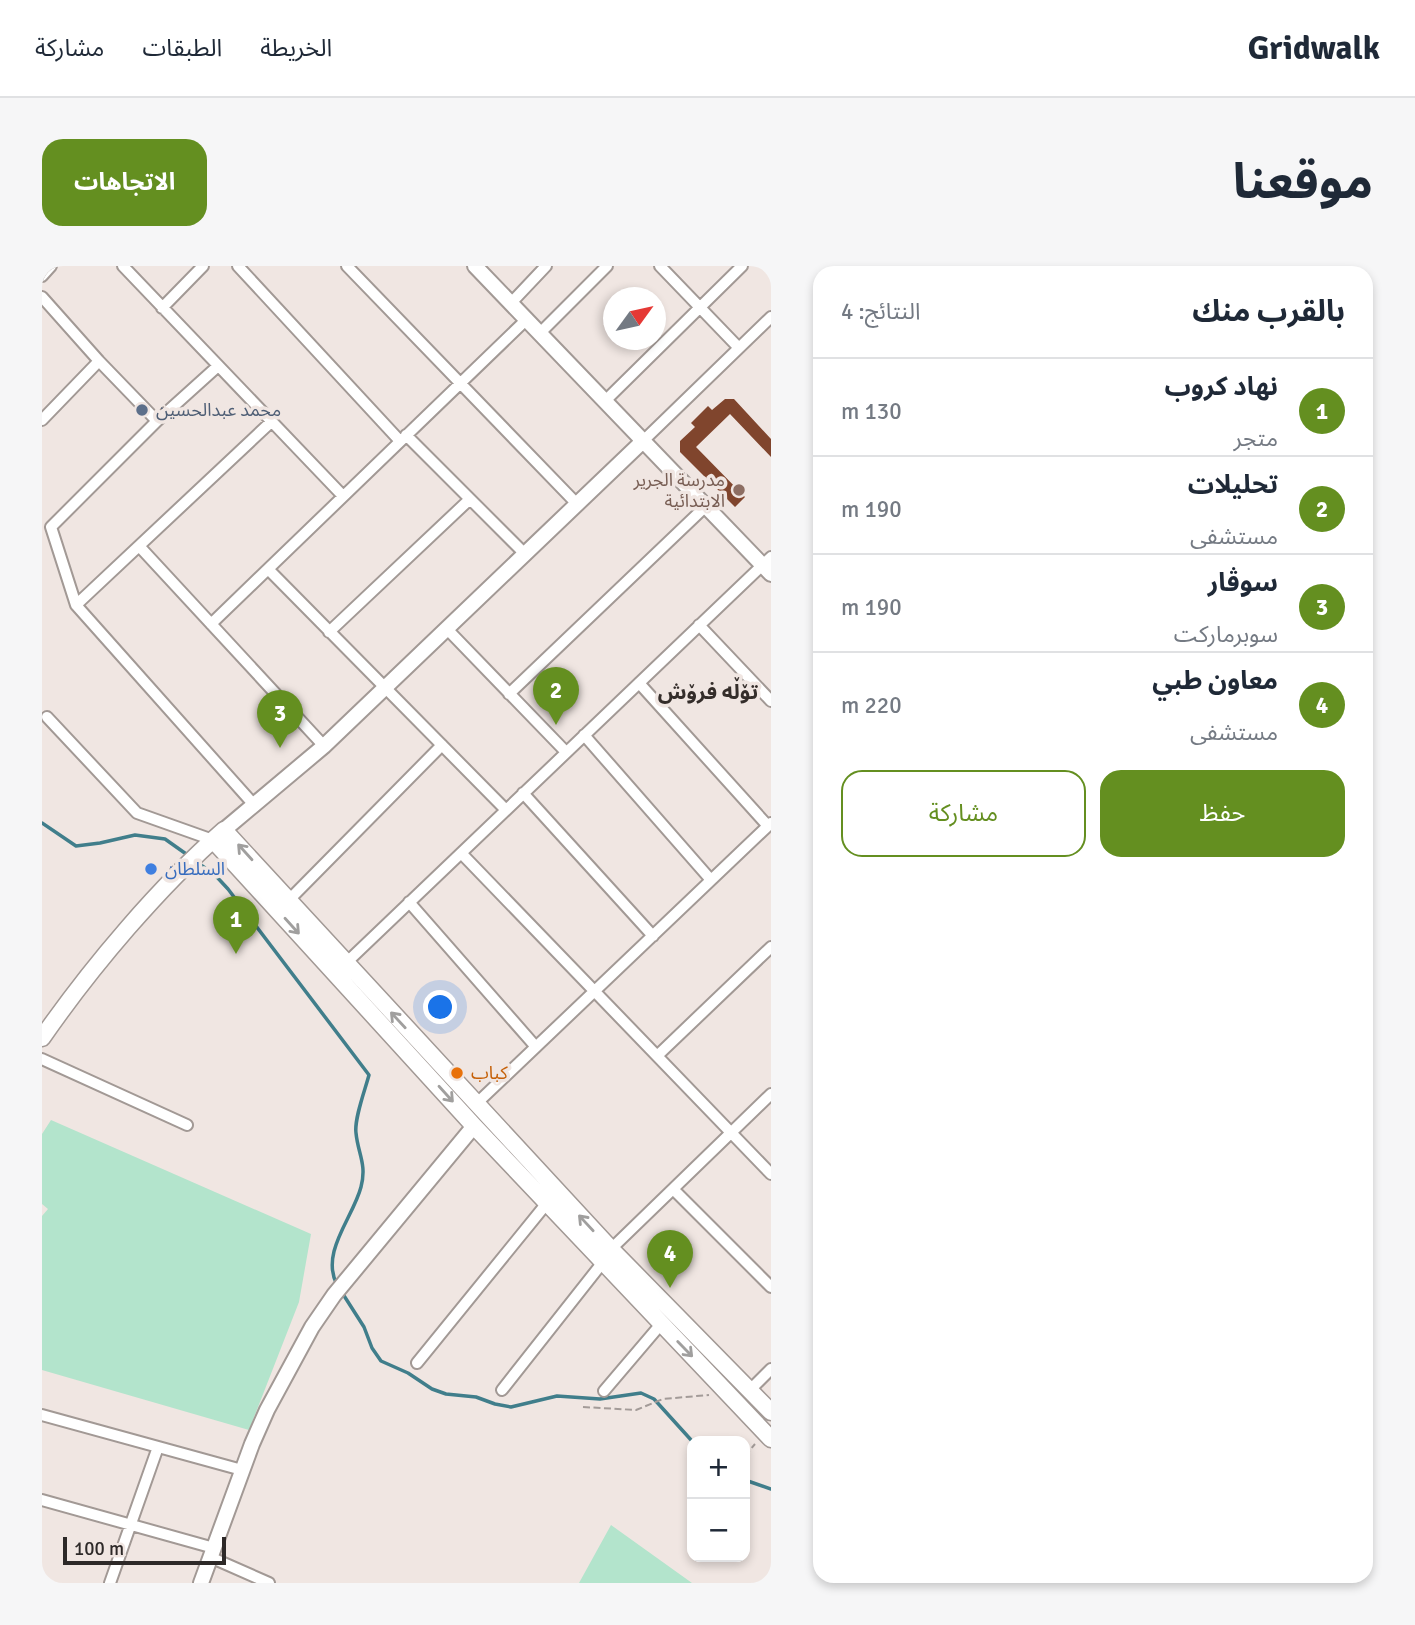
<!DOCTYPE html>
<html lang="ar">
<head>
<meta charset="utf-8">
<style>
  :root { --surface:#fff; --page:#f6f6f7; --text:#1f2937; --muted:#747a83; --line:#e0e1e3; --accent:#648f20 }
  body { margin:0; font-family:Signika,"Noto Sans Arabic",sans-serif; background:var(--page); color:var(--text); direction:rtl }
  .controls { position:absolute; right:21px; bottom:21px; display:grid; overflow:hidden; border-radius:14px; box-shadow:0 4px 10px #0003 }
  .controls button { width:63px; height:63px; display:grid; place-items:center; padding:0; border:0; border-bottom:2px solid var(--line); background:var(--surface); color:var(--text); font:35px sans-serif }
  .compass { position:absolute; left:561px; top:21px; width:63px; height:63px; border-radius:50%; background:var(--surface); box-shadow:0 4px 10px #0003; rotate:57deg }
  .scale { position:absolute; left:21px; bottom:18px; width:163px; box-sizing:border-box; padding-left:7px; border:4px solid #2d2928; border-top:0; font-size:19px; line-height:24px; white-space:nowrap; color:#2d2928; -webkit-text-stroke:5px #f0e6e2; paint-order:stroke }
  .you { position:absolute; left:399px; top:742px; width:24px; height:24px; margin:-18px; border:5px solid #fff; border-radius:50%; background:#1a73e8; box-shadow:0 0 0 10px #1a73e833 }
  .badge { display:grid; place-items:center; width:46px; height:46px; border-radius:50%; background:var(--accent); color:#fff; font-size:23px; font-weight:700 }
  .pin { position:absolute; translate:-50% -58px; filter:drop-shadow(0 2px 4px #0008) }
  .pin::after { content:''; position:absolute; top:37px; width:24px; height:21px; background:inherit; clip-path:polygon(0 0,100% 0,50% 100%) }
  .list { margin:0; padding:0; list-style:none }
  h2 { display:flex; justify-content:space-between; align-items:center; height:91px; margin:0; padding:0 28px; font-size:30px }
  h2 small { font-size:23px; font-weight:400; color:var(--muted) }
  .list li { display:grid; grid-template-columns:46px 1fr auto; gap:21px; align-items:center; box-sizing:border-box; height:98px; padding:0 28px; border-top:2px solid var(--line) }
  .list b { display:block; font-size:26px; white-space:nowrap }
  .list p { margin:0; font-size:23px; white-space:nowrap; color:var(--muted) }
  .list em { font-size:23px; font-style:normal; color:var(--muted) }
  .actions { display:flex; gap:14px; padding:21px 28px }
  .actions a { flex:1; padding:16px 0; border:2px solid var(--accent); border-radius:21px; text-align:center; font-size:24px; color:var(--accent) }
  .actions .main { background:var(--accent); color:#fff }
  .map { position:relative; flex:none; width:729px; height:1317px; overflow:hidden; direction:ltr; border-radius:21px }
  header { display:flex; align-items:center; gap:42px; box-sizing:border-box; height:98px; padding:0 35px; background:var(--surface); border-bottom:2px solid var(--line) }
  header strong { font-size:33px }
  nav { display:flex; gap:38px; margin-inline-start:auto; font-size:24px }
  .intro { display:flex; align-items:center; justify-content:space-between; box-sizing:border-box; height:168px; padding:0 42px }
  h1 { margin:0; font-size:49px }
  .button { padding:18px 32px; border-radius:21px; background:var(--accent); color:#fff; font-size:24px; font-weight:700 }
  main { display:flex; gap:42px; padding:0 42px }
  aside { flex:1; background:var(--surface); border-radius:21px; box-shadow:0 4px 10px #0003 }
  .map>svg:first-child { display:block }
  .green { fill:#b3e4cc }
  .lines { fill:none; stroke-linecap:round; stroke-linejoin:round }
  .stream { stroke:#407e8b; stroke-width:3.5 }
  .building { fill:#80452d }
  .minor-casing { stroke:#a29995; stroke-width:14 }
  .tertiary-casing { stroke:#a29995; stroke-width:18 }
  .secondary-casing { stroke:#a29995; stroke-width:19 }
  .path { stroke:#a39b98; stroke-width:2; stroke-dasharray:7 3.5; stroke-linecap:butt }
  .minor { stroke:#fff; stroke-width:10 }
  .tertiary { stroke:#fff; stroke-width:14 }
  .secondary { stroke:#fff; stroke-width:16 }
  .oneway { stroke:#a09f9e }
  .service-dot { fill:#5c6f8a; stroke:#f0e6e2; stroke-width:2.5 }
  .education-dot { fill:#8d6e63; stroke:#f0e6e2; stroke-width:2.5 }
  .shop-dot { fill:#3f7fe0; stroke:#f0e6e2; stroke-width:2.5 }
  .food-dot { fill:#e8710a; stroke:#f0e6e2; stroke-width:2.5 }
  .labels { text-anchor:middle; stroke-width:7; stroke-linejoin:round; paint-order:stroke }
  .service-label { font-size:18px; fill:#4e5e75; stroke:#f0e6e2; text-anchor:start }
  .education-label { font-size:18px; fill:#785e54; stroke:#f0e6e2; text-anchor:end }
  .shop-label { font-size:18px; fill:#366cbe; stroke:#f0e6e2; text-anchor:start }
  .food-label { font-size:18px; fill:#c56008; stroke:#f0e6e2; text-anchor:start }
  .quarter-label { font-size:21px; font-weight:bold; fill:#342d2a; stroke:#f0e6e2 }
</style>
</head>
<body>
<header>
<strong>Gridwalk</strong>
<nav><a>الخريطة</a><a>الطبقات</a><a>مشاركة</a></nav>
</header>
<div class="intro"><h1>موقعنا</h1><a class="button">الاتجاهات</a></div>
<main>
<aside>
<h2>بالقرب منك<small>النتائج: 4</small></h2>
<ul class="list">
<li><span class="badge">1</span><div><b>نهاد كروب</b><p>متجر</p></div><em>130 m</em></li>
<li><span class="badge">2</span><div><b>تحلیلات</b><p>مستشفى</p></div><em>190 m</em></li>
<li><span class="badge">3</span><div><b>سوڤار</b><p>سوبرماركت</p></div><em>190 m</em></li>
<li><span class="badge">4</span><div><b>معاون طبي</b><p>مستشفى</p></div><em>220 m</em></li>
</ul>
<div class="actions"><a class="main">حفظ</a><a>مشاركة</a></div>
</aside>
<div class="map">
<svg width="729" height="1317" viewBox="0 0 729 1317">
  <rect width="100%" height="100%" fill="#f0e6e2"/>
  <!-- green -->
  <path class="green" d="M9,854L269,968L257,1036L207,1164L0,1104V950L6,943L0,938V868Z
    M569,1259L650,1317H537Z"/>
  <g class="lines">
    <!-- stream -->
    <path class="stream" d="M0,557L34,580L58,577L93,569L123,573L147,590
      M156,597L173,609L186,623L327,809C323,824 312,853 314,867C316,888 325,898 319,921C311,952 278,986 295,1019
      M299,1025L322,1061L330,1082L339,1095L366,1107L390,1123L404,1128L434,1131L453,1138L469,1141L515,1130L558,1133L599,1127L612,1133L650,1175
      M703,1214L729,1223"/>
  </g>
  <!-- building -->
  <path class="building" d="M683,133H692L729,173V191L688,148L654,181L703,231L693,241L638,186V175L653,161L649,157L666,140L670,144Z"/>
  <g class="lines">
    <!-- minor casing -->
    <g class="minor-casing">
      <path id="minor" d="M81,0L301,230
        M196,0L358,175
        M305,0L536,239
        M618,0L697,82
        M0,10L9,0
        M0,31L57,95L115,155
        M469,37L504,0
        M120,42L161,0
        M498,67L565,0
        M176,100L115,155L9,261L34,339L213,540
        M563,135L700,0
        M0,154L57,95
        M364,169L484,289
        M601,175L729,51
        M97,280L282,480
        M226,303L464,544
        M34,339L229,156
        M169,358L485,53
        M657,359L729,435
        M406,364L524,486
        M287,366L428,233
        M597,417L726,560
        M467,428L664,240
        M5,451L95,547L171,574
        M542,469L669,614
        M481,527L611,670
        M420,588L729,908
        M247,634L400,479
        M367,636L494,781
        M304,697L729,291
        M615,790L729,681
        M0,793L145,859
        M434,838L729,557
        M631,923L729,1021
        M569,983L729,828
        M375,1097L505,937
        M460,1124L561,996
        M708,1124L729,1103
        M562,1125L619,1058
        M0,1149L200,1204
        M0,1234L172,1282
        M168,1291L227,1317
        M68,1317L116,1181"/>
    </g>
    <!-- tertiary casing -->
    <g class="tertiary-casing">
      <path id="tertiary" d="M433,0L729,308
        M182,564L282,480L601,175
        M159,1317L210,1178L225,1144L270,1061L292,1029L432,860"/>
    </g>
    <!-- secondary casing -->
    <g class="secondary-casing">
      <path id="secondary" d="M171,574L432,860L729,1173
        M0,772C50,700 117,621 182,564L569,983L729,1146"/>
    </g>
    <!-- path -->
    <path class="path" d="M541,1141L594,1144L621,1133L667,1129
      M703,1190L713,1178"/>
    <!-- minor -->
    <use href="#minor" class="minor"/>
    <!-- tertiary -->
    <use href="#tertiary" class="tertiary"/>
    <!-- secondary -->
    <use href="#secondary" class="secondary"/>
  </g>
  <!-- one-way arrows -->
  <defs><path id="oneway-shaft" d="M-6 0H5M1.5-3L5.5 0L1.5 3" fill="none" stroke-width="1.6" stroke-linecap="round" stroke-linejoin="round" transform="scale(1.75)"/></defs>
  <g class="oneway">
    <use href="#oneway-shaft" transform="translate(203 586) rotate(-132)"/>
    <use href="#oneway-shaft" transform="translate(250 660) rotate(48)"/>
    <use href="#oneway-shaft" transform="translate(356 754) rotate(-133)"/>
    <use href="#oneway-shaft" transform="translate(404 828) rotate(48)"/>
    <use href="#oneway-shaft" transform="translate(544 957) rotate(-133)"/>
    <use href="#oneway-shaft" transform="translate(643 1083) rotate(46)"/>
  </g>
  <!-- markers -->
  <circle class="service-dot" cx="100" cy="144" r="7"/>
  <circle class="education-dot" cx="697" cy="224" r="7"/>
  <circle class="shop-dot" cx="109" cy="603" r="7"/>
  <circle class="food-dot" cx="415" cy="807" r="7"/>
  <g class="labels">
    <!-- service labels -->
    <g class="service-label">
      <text x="114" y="150">محمد عبدالحسين</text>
    </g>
    <!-- education labels -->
    <g class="education-label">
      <text x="683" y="220">مدرسة الجرير<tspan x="683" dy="21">الابتدائية</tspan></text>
    </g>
    <!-- shop labels -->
    <g class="shop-label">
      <text x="123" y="609">السلطان</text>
    </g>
    <!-- food labels -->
    <g class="food-label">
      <text x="429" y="813">كباب</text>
    </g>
    <!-- quarter labels -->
    <g class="quarter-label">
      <text x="666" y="433">تۆڵە فرۆش</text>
    </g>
  </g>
</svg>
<div class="controls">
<button>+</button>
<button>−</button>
</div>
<svg class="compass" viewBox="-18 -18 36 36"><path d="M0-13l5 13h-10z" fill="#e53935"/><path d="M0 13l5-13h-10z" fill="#747a83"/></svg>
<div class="scale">100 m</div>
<div class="you"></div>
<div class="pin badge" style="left:194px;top:688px">1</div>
<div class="pin badge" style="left:514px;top:459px">2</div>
<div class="pin badge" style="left:238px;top:482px">3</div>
<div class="pin badge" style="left:628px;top:1022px">4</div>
</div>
</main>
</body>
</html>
